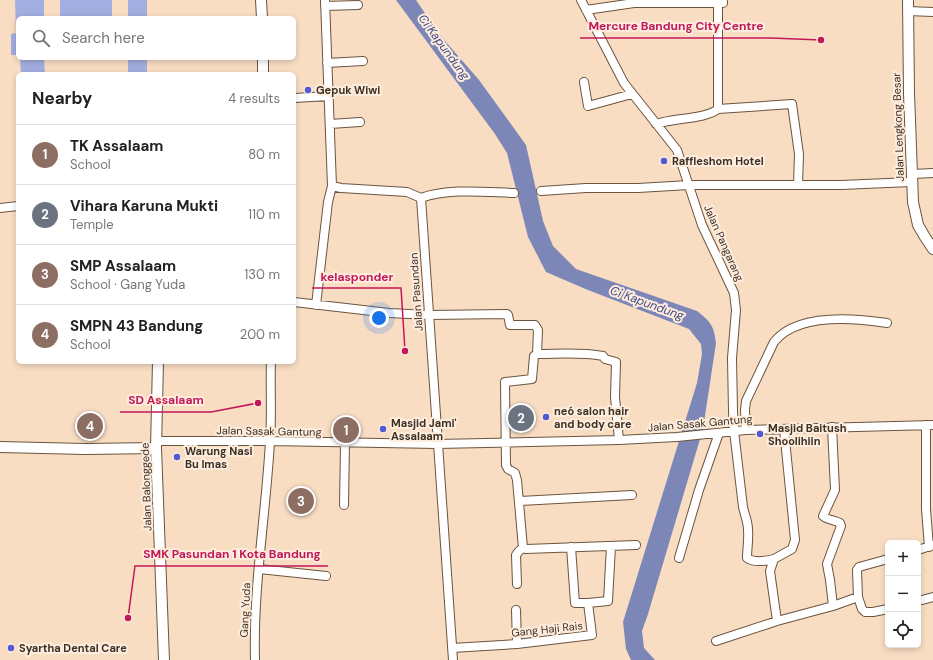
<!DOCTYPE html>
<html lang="en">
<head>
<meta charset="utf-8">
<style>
  :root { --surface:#fff; --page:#f6f6f6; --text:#222; --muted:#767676; --line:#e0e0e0; --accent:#ea580c }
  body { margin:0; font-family:"DM Sans",sans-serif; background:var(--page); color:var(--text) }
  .controls { position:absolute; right:12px; bottom:12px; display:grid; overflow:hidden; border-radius:6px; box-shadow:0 2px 6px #0003 }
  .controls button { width:36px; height:36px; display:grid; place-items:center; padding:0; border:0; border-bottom:1px solid var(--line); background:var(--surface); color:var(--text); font:20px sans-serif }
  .you { position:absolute; left:379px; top:318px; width:14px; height:14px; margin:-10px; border:3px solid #fff; border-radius:50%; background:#1a73e8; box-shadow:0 0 0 6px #1a73e833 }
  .badge { display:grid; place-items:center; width:26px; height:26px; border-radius:50%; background:var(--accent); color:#fff; font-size:13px; font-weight:700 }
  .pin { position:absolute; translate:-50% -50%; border:2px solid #fff; box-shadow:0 1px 4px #0006 }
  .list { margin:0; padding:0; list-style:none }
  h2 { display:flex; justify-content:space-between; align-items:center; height:52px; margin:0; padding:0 16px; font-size:17px }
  h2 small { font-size:13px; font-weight:400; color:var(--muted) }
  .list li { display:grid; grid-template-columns:26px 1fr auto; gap:12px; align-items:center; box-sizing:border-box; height:60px; padding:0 16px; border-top:1px solid var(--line) }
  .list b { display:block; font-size:15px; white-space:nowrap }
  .list p { margin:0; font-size:13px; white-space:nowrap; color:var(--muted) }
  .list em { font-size:13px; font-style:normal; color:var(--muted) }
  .icon { flex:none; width:22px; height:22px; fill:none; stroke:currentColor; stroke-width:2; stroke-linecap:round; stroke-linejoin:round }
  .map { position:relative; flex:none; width:933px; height:660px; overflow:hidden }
  .search { position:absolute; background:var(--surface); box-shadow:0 2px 6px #0003; left:16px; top:16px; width:280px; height:44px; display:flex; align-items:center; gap:10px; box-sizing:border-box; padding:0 14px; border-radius:6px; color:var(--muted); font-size:15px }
  .panel { position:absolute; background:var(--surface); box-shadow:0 2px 6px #0003; left:16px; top:72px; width:280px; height:292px; border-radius:6px }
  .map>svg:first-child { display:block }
  .green { fill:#a3aee0 }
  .water { fill:#7c86b7 }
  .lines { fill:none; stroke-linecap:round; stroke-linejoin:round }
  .minor-casing { stroke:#6b543e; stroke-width:10 }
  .tertiary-casing { stroke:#6b543e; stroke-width:12 }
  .minor { stroke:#fff; stroke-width:8 }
  .tertiary { stroke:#fff; stroke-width:10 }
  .poi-dot { fill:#515ad0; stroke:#feeddd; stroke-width:1.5 }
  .labels { text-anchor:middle; stroke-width:4; stroke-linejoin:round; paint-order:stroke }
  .poi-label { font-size:11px; font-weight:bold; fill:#3b3127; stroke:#feeddd; text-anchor:start }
  .street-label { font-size:11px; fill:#3b3127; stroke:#feeddd }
  .water-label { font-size:12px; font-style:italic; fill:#424b8a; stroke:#feeddd }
  .leader { fill:none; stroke:#c2185b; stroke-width:1.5 }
  .callout-dot { fill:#c2185b; stroke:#feeddd; stroke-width:1.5 }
  .callout-label { font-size:12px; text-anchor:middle; font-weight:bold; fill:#c2185b; stroke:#feeddd; stroke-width:4; stroke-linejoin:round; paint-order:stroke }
</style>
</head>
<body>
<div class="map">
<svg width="933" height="660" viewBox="0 0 933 660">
  <rect width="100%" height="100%" fill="#f9ddc3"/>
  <!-- green -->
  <path class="green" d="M15,0H44V18H18V55H11V34L16,33Z
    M60,0H112V17H60Z
    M128,0H147V18H128Z
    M20,58H44L45,74H21Z
    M128,58H147V74H128Z"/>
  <!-- water -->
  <path class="water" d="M396,0H416L439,34L479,80L526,145L543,221L553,246L576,269L697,311C711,322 714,326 716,343L703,429L648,614L642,631L644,648L655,660H631L626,649L623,622L697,383L702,354L701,344L689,329L588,290L546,272L528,237L507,153L495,134Z"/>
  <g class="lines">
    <!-- minor casing -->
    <g class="minor-casing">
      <path id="minor" d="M325,0L332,186L341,188L407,192L421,198
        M581,0L624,83L677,150L702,225L734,293L736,310L732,358L733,411L734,431L743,507C744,512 746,517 747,522C750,534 747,547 747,558C754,563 766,561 774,559
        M325,6L358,5
        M586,10L634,3H718
        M908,11L933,12
        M327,63L363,61
        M584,82L588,106L632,94
        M294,98L329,96
        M718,109V3H723V2
        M330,124L360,122
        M656,124C673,118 706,119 718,109L792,104L799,154L798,185
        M912,174L933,173
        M541,191L586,188H638L689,185H841L911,182
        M421,198L453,660
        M421,198C448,188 484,192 514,193
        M0,208L18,206
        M294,302L389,313L429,315L507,314L508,315L510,325H535L538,330L537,354C559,354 581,352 603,356L605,359L616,362L615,397L619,440
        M316,305L328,202L332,186
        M926,425V509L929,547
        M746,430L745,410L746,401L774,342C797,313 854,318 887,323
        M156,441H270L437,444L619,440L677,437L746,430L933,425
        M520,501L632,495
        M344,505L345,443
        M523,548L517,480L515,473L508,469L506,465L505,382L532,379L534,356L537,354
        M918,550L933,545
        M679,558L699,490L719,433
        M259,569L326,576
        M517,584L516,555L519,551L523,548L526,549L636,545
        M858,597L857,570L859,567L888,559
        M918,601L933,597
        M588,603L608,601L611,546
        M833,606L858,597L862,609L865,612H873L888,609
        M516,610L517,644
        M777,621L770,571L774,559L792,549L795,540L784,429
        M716,641L777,621L833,606L830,580L827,564L841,526L840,523C835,520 827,520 823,516L835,490L832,427
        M452,648L517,644L592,635L588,603H575L571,547
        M255,660C253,587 266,514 270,441C272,415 270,388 271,362"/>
    </g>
    <!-- tertiary casing -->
    <g class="tertiary-casing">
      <path id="tertiary" d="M261,0L262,18
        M908,0L909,93L913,202L918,225L925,237L933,249
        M263,58V74
        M158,362L156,448L164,660
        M0,447L85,449L156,448"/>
    </g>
    <!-- minor -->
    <use href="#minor" class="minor"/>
    <!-- tertiary -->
    <use href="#tertiary" class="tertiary"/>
  </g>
  <!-- markers -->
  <g class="poi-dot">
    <circle cx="308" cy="90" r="4"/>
    <circle cx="664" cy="161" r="4"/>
    <circle cx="546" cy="417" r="4"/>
    <circle cx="383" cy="429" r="4"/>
    <circle cx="760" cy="434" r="4"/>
    <circle cx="177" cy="457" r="4"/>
    <circle cx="11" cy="648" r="4"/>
  </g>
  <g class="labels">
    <!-- poi labels -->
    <g class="poi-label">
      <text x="316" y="94">Gepuk Wiwi</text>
      <text x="672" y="165">Raffleshom Hotel</text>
      <text x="554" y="415">neó salon hair<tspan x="554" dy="13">and body care</tspan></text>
      <text x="391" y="427">Masjid Jami'<tspan x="391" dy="13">Assalaam</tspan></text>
      <text x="768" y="432">Masjid Baitush<tspan x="768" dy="13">Shoolihiin</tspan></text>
      <text x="185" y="455">Warung Nasi<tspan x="185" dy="13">Bu Imas</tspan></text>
      <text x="19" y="652">Syartha Dental Care</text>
    </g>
    <!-- street labels -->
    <g class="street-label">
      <text transform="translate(898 127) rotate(-92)" y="4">Jalan Lengkong Besar</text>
      <text transform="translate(724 243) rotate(66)" y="4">Jalan Pangarang</text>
      <text transform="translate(416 292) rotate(-94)" y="4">Jalan Pasundan</text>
      <text transform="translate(700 423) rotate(-5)" y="4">Jalan Sasak Gantung</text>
      <text transform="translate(269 431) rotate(1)" y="4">Jalan Sasak Gantung</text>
      <text transform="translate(146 487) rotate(-92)" y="4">Jalan Balonggede</text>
      <text transform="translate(245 610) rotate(-87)" y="4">Gang Yuda</text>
      <text transform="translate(547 629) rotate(-6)" y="4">Gang Haji Rais</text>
    </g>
    <!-- water labels -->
    <g class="water-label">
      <text transform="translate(444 47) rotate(54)" y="4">Ci Kapundung</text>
      <text transform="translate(647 303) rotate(20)" y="4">Ci Kapundung</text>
    </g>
  </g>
  <!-- callouts -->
  <path class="leader" d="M821 40L771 38H580M405 351L401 288H312M258 403L211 412H120M128 618L135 566H328"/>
  <g class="callout-dot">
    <circle cx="821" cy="40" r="4"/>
    <circle cx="405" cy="351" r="4"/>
    <circle cx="258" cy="403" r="4"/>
    <circle cx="128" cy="618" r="4"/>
  </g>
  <g class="callout-label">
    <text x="676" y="30">Mercure Bandung City Centre</text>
    <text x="357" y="281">kelasponder</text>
    <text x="166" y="404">SD Assalaam</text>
    <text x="232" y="558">SMK Pasundan 1 Kota Bandung</text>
  </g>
</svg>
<div class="controls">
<button>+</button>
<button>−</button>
<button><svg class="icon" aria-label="locate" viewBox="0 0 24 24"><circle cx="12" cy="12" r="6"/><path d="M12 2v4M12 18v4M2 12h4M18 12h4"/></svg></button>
</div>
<div class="you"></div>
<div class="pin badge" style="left:346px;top:430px;background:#8d6e63">1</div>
<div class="pin badge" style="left:521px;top:418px;background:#6b7280">2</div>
<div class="pin badge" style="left:301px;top:501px;background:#8d6e63">3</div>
<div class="pin badge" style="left:90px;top:426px;background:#8d6e63">4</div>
<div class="search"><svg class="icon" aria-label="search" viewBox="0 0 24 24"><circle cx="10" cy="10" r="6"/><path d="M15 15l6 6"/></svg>Search here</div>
<section class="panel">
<h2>Nearby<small>4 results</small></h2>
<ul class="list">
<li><span class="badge" style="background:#8d6e63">1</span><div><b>TK Assalaam</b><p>School</p></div><em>80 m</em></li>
<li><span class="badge" style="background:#6b7280">2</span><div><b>Vihara Karuna Mukti</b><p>Temple</p></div><em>110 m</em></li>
<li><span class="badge" style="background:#8d6e63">3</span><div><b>SMP Assalaam</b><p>School · Gang Yuda</p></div><em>130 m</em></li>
<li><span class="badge" style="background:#8d6e63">4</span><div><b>SMPN 43 Bandung</b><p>School</p></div><em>200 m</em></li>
</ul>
</section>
</div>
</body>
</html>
